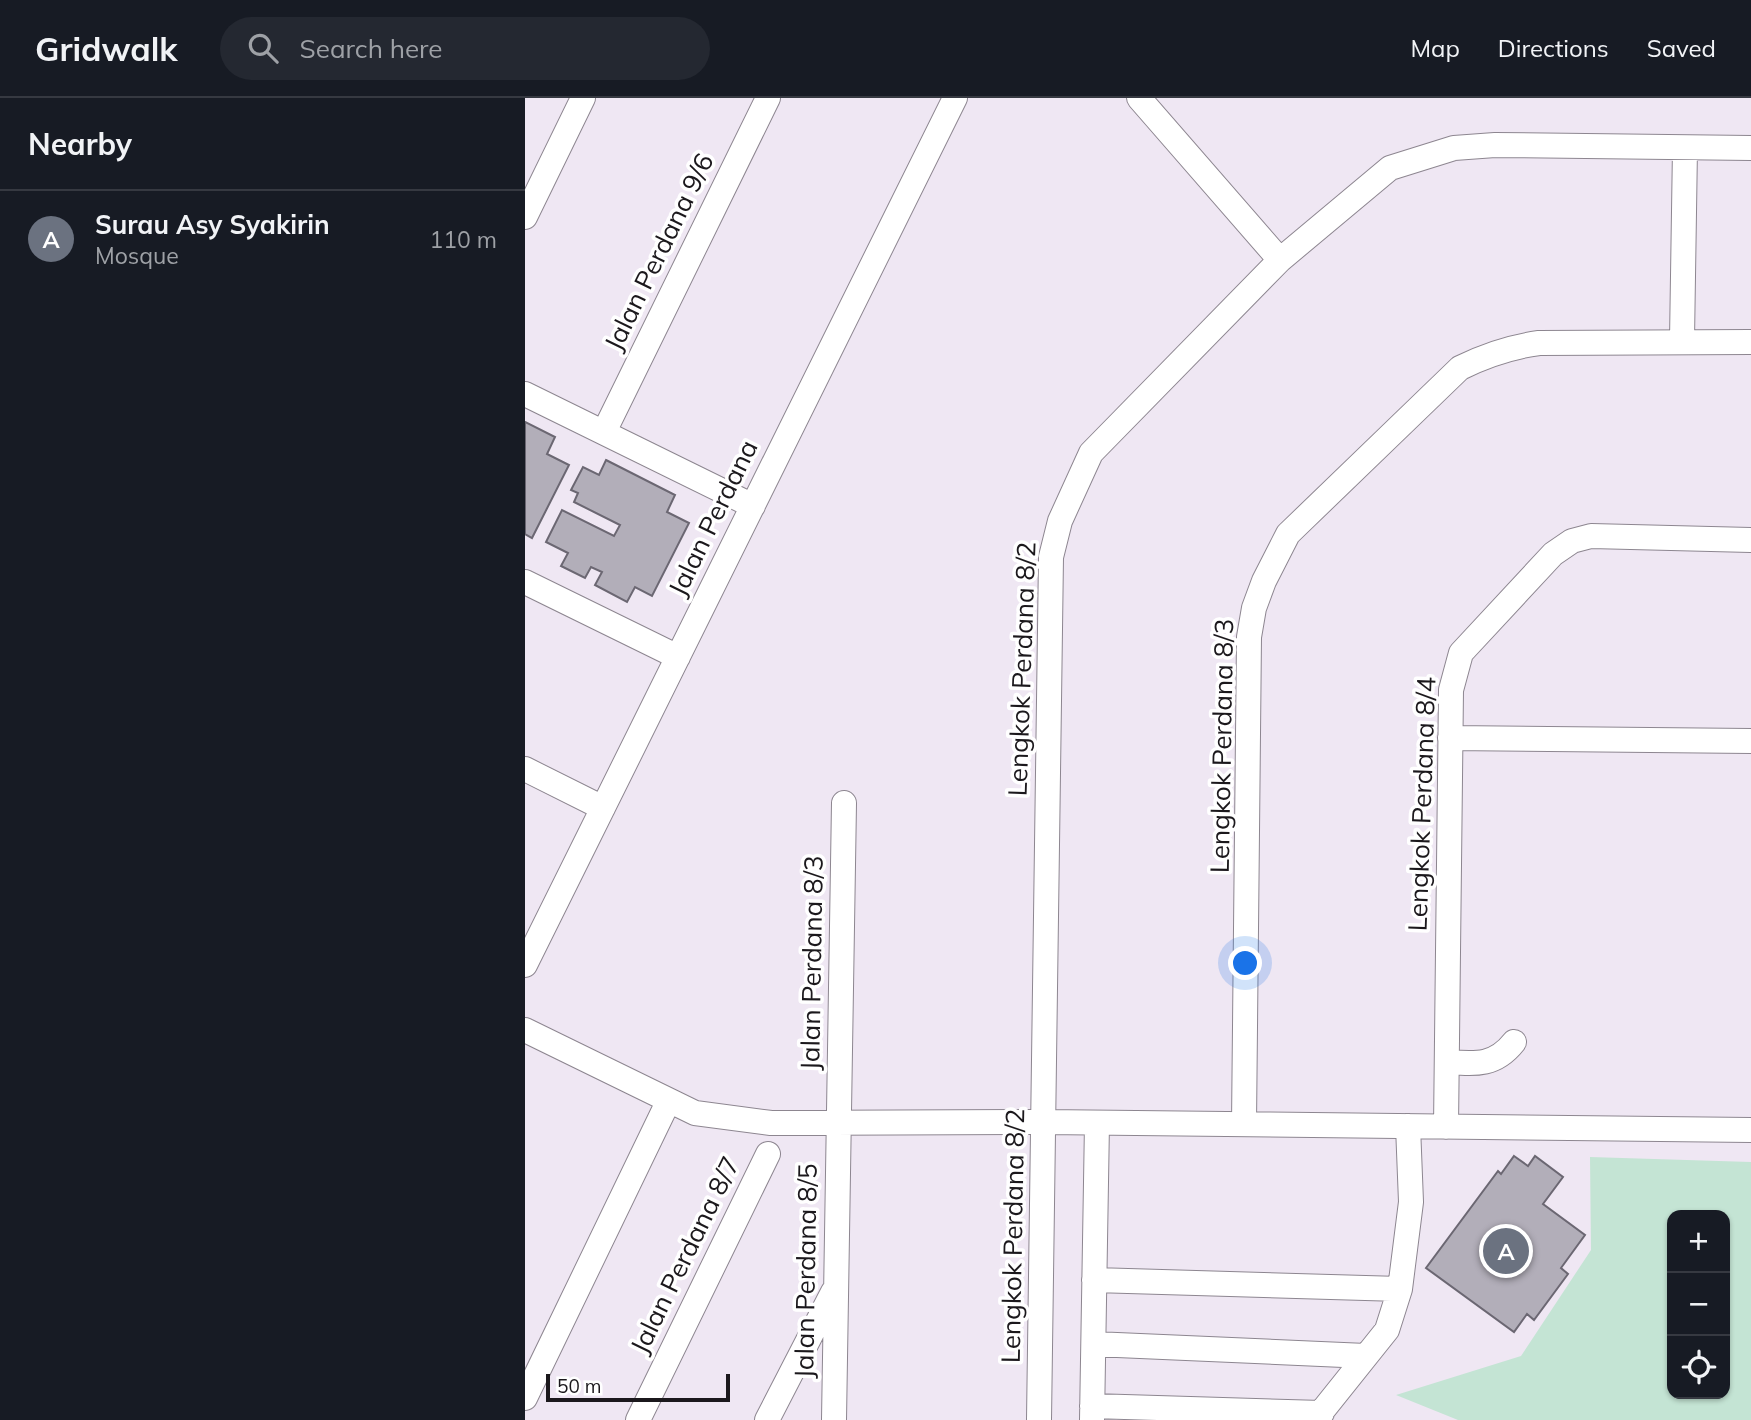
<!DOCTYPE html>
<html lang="en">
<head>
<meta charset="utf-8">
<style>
  :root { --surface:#171b24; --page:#242831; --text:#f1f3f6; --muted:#9ea1a6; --line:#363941; --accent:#1a73e8 }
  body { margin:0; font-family:Mulish,sans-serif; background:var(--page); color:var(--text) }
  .controls { position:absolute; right:21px; bottom:21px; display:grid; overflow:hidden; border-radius:14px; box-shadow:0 2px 5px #0004 }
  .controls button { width:63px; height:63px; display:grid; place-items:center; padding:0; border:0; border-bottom:2px solid var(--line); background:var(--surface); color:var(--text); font:35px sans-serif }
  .scale { position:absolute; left:21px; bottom:18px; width:184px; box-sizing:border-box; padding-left:7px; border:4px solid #1b181c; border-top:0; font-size:19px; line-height:24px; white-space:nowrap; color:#1b181c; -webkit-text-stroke:5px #fff; paint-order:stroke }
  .you { position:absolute; left:721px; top:866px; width:24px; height:24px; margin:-18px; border:5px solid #fff; border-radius:50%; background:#1a73e8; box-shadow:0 0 0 10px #1a73e833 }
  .badge { display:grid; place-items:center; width:46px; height:46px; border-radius:50%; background:var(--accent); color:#fff; font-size:23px; font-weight:700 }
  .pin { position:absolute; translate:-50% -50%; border:4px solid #fff; box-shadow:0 2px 7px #0006 }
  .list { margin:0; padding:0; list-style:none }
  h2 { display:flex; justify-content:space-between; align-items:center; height:91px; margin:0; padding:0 28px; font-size:30px }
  h2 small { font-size:23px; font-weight:400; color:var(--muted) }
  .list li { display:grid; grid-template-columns:46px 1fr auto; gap:21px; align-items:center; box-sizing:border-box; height:98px; padding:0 28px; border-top:2px solid var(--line) }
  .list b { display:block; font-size:26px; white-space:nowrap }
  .list p { margin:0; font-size:23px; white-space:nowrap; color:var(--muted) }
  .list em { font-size:23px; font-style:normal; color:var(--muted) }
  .icon { flex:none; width:38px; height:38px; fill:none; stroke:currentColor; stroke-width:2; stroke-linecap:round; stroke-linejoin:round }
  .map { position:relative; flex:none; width:1226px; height:1322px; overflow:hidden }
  header { display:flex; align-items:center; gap:42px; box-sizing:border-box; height:98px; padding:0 35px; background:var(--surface); border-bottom:2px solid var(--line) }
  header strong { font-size:33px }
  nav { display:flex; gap:38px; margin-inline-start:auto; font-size:24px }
  .search { width:490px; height:63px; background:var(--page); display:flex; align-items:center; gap:18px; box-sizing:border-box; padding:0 24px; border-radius:38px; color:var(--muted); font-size:26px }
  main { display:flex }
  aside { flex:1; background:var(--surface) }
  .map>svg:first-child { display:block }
  .green { fill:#c4e4d4; fill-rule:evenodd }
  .building { fill:#b2aeb9; stroke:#6b6772; stroke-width:2 }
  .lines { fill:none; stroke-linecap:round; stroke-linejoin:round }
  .minor-casing { stroke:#8d8690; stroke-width:26 }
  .minor { stroke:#fff; stroke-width:24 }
  .labels { text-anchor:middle; stroke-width:7; stroke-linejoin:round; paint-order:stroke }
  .street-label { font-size:26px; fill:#1b181c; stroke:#fff }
</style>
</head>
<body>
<header>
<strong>Gridwalk</strong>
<div class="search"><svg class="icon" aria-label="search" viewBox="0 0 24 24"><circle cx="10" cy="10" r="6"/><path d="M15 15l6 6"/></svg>Search here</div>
<nav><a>Map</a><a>Directions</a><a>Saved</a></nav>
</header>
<main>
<aside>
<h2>Nearby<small></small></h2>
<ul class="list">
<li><span class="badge" style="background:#6b7280">A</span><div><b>Surau Asy Syakirin</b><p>Mosque</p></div><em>110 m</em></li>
</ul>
</aside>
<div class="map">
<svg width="1226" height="1322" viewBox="0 0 1226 1322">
  <rect width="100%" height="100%" fill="#efe7f3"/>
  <!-- green -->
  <path class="green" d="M1065,1059L1226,1064V1322H933L871,1297L996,1258L1066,1152ZM1147,1117H1200V1296H1147Z"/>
  <!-- building -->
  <path class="building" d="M0,324L30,339L22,356L44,367L7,440L0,436Z
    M81,362L150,397L142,414L164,425L127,498L110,489L102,504L70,487L77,474L66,469L60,480L36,468L43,455L21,444L37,412L89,438L95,427L49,404L53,395L46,392L58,369L74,377Z
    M989,1058L1003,1068L1010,1058L1038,1079L1018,1106L1060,1137L1036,1170L1043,1176L1009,1222L1002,1216L989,1234L901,1170L973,1073L976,1076Z"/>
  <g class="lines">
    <!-- minor casing -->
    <g class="minor-casing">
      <path id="minor" d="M614,0L755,162
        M0,119L58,0
        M1157,242L1160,50
        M0,296L228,408
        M79,334L243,0
        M0,484L153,559
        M925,640L1226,643
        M0,671L78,710
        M0,867L430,0
        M0,932L170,1015L246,1025L520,1024L1226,1032
        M923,964C951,966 970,968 989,944
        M719,1026L724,539L729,510L739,483L763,436L935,270C961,257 985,249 1014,245L1226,244
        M921,1029L926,592L936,555L1028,456L1047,443L1066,438L1226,442
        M569,1182L875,1191
        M569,1246L841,1258
        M0,1300L143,1004
        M567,1308L797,1315
        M113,1322L243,1056
        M242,1322L308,1194
        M309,1322L319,705
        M514,1322L526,459L535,423L566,355L755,162L865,70L929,50L970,47L1226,50
        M567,1322L572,1025
        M790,1322L862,1232L875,1191L886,1104L883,1028"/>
    </g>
    <!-- minor -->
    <use href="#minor" class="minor"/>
  </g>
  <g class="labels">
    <!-- street labels -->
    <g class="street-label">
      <text transform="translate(134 154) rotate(-64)" y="9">Jalan Perdana 9/6</text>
      <text transform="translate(188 420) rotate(-64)" y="9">Jalan Perdana</text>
      <text transform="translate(497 571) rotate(-88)" y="9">Lengkok Perdana 8/2</text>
      <text transform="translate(697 648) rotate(-89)" y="9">Lengkok Perdana 8/3</text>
      <text transform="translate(897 706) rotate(-88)" y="9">Lengkok Perdana 8/4</text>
      <text transform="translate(287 865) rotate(-89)" y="9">Jalan Perdana 8/3</text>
      <text transform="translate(488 1138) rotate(-89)" y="9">Lengkok Perdana 8/2</text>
      <text transform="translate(160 1157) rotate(-64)" y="9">Jalan Perdana 8/7</text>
      <text transform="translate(281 1173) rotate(-89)" y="9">Jalan Perdana 8/5</text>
    </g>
  </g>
</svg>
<div class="controls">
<button>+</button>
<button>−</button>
<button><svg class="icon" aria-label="locate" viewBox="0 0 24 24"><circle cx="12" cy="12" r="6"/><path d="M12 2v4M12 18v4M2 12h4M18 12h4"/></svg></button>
</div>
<div class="scale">50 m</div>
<div class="you"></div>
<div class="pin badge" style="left:981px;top:1153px;background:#6b7280">A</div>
</div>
</main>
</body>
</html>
